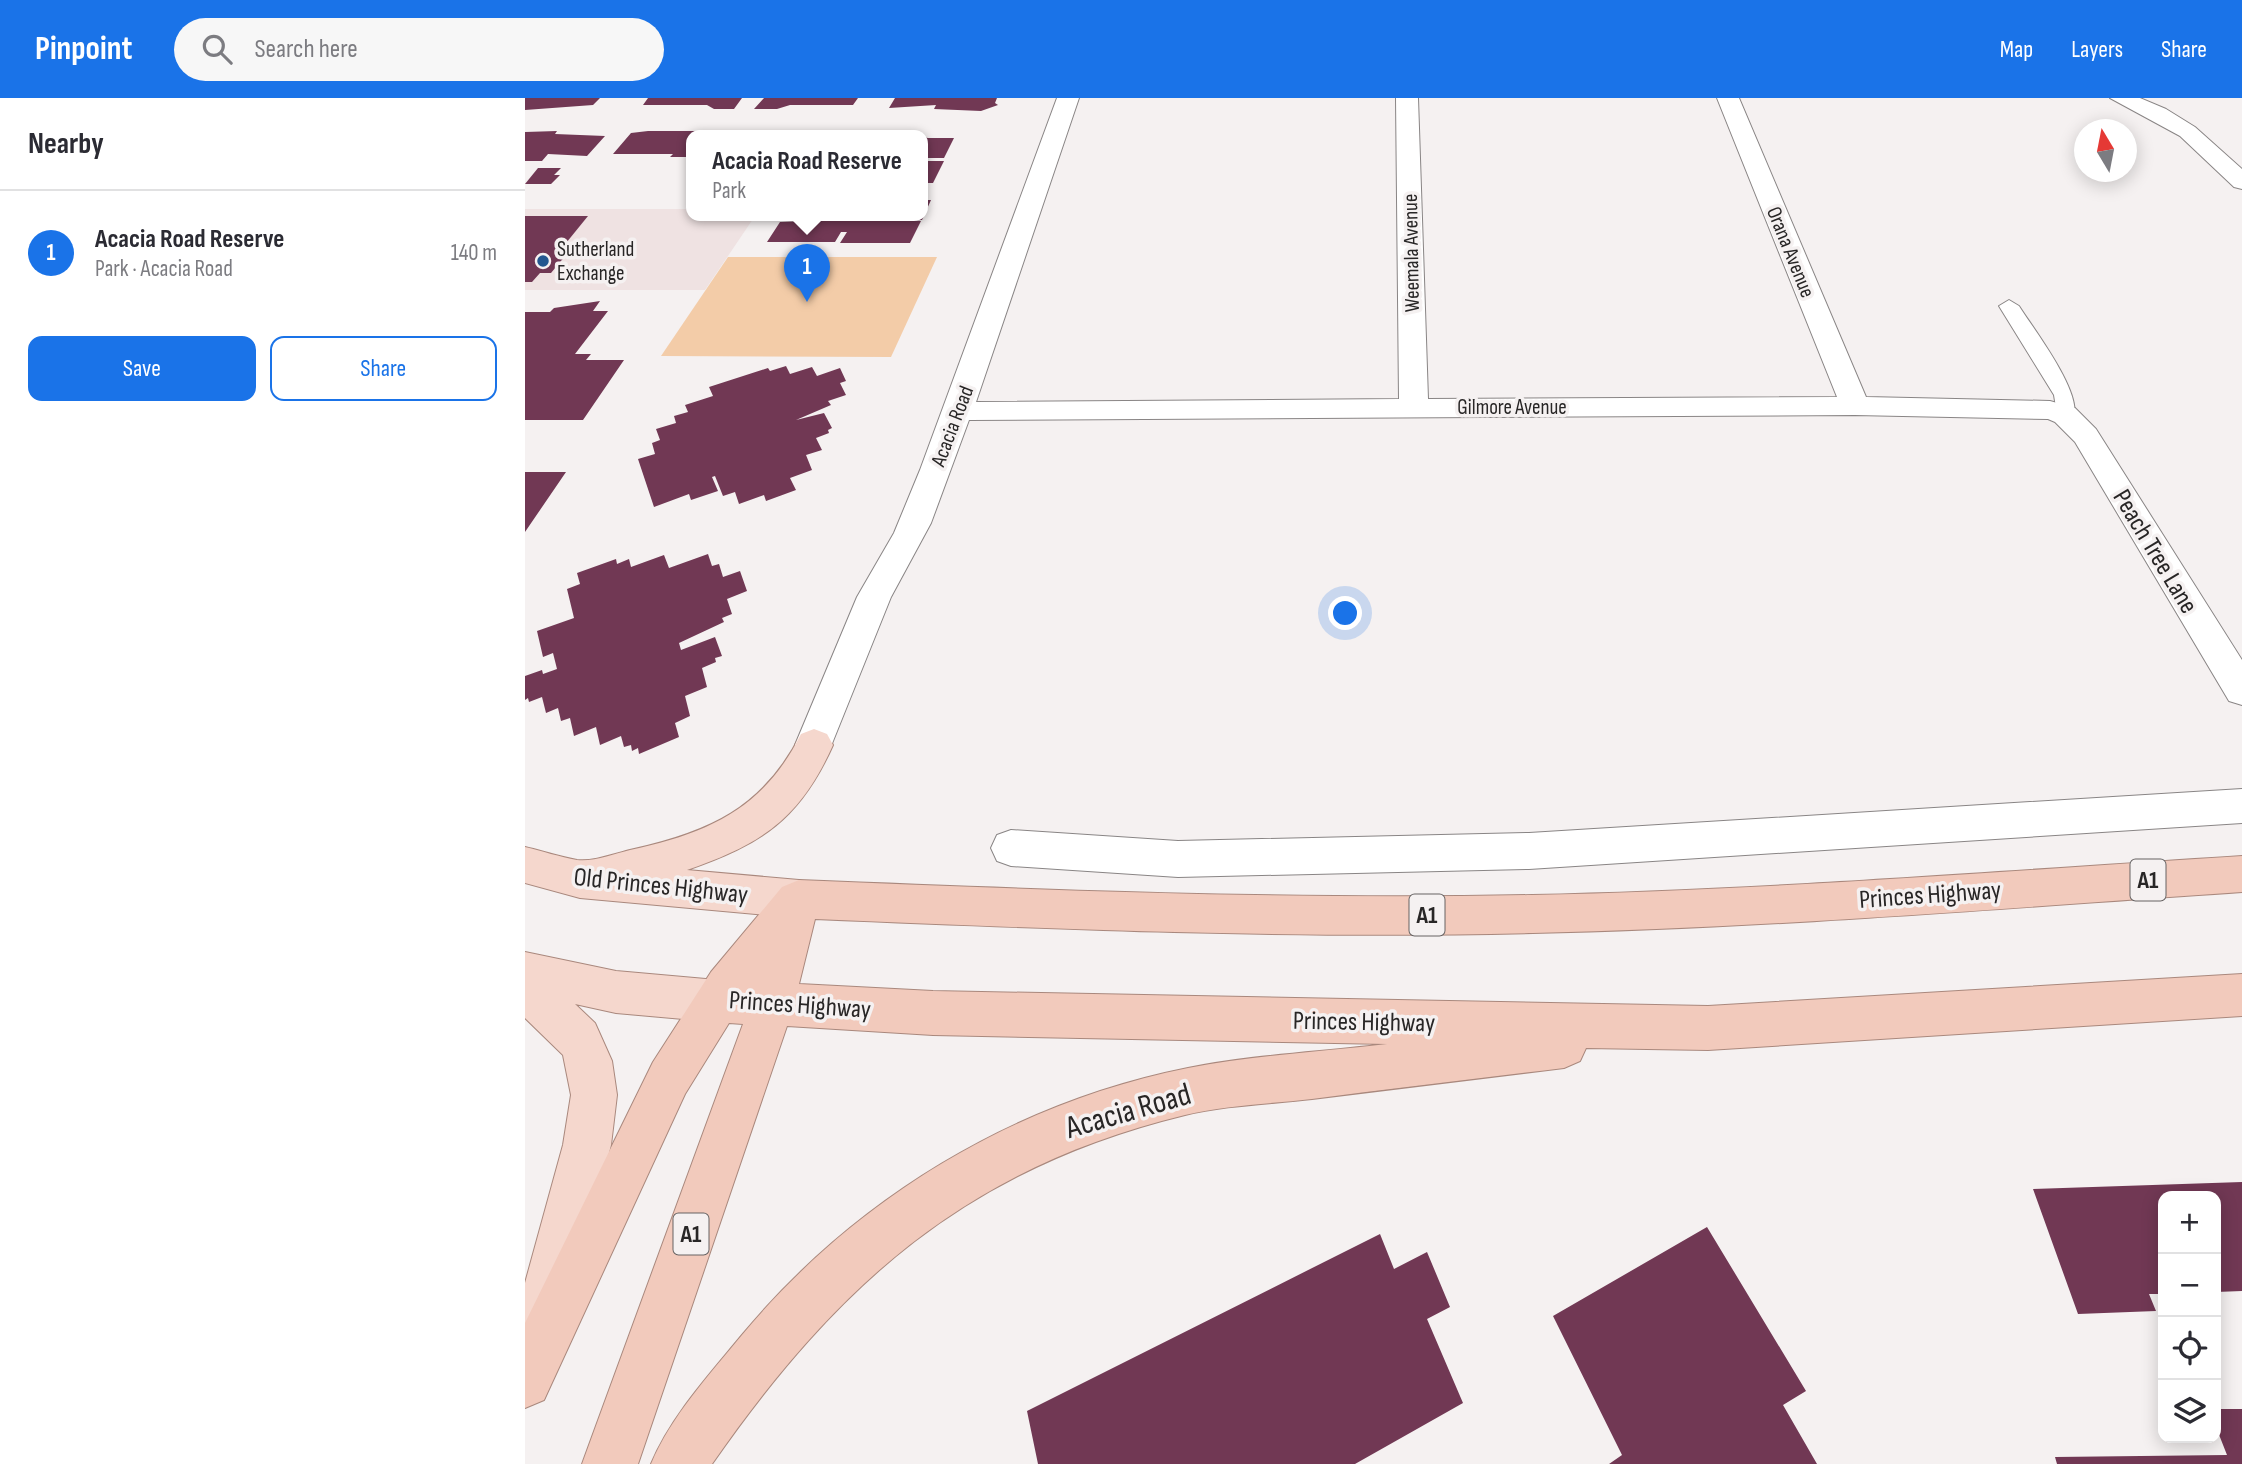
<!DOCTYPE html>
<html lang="en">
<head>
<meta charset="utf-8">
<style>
  :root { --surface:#fff; --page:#f7f7f7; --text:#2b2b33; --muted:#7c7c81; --line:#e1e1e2; --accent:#1a73e8 }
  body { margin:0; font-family:"Sofia Sans Condensed",sans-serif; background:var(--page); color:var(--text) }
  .controls { position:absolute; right:21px; bottom:21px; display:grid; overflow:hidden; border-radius:14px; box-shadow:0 4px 18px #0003 }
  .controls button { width:63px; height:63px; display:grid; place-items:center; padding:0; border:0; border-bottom:2px solid var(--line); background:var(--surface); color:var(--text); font:35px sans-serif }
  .compass { position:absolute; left:1549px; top:21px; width:63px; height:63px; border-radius:50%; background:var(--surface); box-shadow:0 4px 18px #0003; rotate:350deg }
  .you { position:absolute; left:821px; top:516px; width:24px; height:24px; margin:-18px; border:5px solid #fff; border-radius:50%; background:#1a73e8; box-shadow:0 0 0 10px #1a73e833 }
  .badge { display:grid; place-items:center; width:46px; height:46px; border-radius:50%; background:var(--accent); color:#fff; font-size:23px; font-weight:700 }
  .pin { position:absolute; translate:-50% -58px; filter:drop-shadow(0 2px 4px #0008) }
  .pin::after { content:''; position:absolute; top:37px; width:24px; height:21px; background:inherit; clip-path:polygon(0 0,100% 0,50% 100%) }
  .popup { position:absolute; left:161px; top:32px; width:242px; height:91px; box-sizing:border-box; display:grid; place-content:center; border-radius:14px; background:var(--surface); filter:drop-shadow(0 2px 5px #0005); font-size:23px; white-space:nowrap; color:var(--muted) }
  .popup b { font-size:26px; color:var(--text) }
  .popup::after { content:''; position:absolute; left:50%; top:100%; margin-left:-14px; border:14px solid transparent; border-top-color:var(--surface) }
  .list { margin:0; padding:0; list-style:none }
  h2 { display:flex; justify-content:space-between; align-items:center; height:91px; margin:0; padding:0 28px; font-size:30px }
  h2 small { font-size:23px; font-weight:400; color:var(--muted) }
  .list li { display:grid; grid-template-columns:46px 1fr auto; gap:21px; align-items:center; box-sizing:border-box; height:126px; padding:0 28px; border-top:2px solid var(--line) }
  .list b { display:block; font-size:26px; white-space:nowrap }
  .list p { margin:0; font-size:23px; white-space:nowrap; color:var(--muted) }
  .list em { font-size:23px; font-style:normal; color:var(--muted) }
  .actions { display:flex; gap:14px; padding:21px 28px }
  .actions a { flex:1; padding:16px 0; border:2px solid var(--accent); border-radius:14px; text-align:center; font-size:24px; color:var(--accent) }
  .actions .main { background:var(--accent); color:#fff }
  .icon { flex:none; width:38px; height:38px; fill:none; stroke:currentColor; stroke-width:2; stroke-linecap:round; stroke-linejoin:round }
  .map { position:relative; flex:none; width:1717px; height:1366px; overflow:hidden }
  header { display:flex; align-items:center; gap:42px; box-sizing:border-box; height:98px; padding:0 35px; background:var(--accent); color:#fff }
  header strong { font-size:33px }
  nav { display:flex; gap:38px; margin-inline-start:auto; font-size:24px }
  .search { width:490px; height:63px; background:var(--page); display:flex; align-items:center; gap:18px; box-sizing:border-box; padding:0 24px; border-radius:38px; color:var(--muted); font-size:26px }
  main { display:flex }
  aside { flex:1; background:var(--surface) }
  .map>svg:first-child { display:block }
  .built { fill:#efe2e2 }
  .green { fill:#f3cca8 }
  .building { fill:#713854 }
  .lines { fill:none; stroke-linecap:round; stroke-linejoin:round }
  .service-casing { stroke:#898585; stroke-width:2 }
  .minor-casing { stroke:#898585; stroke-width:2 }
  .primary-casing { stroke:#a9887d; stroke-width:2 }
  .trunk-casing { stroke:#a9887d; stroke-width:2 }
  .service { fill:#fff; fill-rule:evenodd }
  .minor { fill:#fff; fill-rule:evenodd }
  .primary { fill:#f5d7cd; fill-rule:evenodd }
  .trunk { fill:#f2cabc; fill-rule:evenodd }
  .poi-dot { fill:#23578f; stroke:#f5f1f1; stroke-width:2.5 }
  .labels { text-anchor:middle; stroke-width:7; stroke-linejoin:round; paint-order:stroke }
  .far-poi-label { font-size:21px; fill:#282626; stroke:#f5f1f1; text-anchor:start }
  .far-street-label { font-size:21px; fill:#282626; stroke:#f5f1f1 }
  .shield { fill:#f5f1f1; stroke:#666363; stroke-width:2 }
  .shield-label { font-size:24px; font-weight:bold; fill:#282626 }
  .street-label { font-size:26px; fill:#282626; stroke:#f5f1f1 }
  .near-street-label { font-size:32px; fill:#282626; stroke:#f5f1f1 }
</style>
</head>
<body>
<header>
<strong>Pinpoint</strong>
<div class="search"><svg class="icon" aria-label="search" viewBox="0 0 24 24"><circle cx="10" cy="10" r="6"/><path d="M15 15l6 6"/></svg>Search here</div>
<nav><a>Map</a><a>Layers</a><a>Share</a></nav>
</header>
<main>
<aside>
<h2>Nearby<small></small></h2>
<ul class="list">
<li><span class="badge">1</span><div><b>Acacia Road Reserve</b><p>Park · Acacia Road</p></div><em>140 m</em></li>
</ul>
<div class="actions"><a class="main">Save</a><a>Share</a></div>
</aside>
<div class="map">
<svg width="1717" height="1366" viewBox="0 0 1717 1366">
  <rect width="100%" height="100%" fill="#f5f1f1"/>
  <!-- built -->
  <path class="built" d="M0,111H166V118H230L180,192H0Z"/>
  <!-- green -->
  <path class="green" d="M203,159H412L366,259L136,258Z"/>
  <!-- building -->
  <path class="building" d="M0,0H75L68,7L0,12Z
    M123,0H217L209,11H189L182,7H118Z
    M239,0H333L328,7H265L252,11H229Z
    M370,0H472L470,5L473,7L456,13L409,11L411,7L364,10Z
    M32,33L30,36L80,38L62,58L23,56L17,63H0V34Z
    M123,33H173L172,35H187L185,38H166V59H145L148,56H88L106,35Z
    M398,39L403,40H429L419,60H398Z
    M398,63H419L408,85H398Z
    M13,70H36L29,77H35L26,86H0Z
    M398,102H406L397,122H387L396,123L385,145H315L322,134H316L310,144H242L255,124L305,122H255L258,118H398Z
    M0,118H63L37,150L46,151L26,175H15L7,184H0Z
    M75,203L68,213H83L50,256H66L61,262H99L58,322H0V214H25L29,210Z
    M261,268L265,276L287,269L292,278L315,270L321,283L315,285L321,297L303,303L306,307L271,322L299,315L307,330L303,332L304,335L291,340L297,352L281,357L287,372L265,380L271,392L241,403L239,397L214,406L210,394L198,398L190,378L187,379L193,393L166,402L164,396L129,409L113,361L130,356L127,345L135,342L131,331L151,325L149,318L163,314L160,307L188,298L184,289L243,270L245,273Z
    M0,374H41L0,434Z
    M183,456L187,468L194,466L198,479L215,473L222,493L202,501L207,516L197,520L199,524L154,545L156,552L190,539L197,558L190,560L191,564L177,570L182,589L160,598L165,618L150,625L154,639L114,656L113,650L107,653L106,647L99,649L96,638L75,647L71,629L49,638L45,620L36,623L33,610L21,615L17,599L4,604L3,600L0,602V578L17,572L18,576L32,571L28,555L18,559L12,533L49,520L42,491L55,486L52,475L91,461L92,466L104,461L106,469L139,457L144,470Z
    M1717,1084V1193L1691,1194V1098H1638V1196H1624L1631,1213L1553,1216L1508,1091Z
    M1182,1129L1281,1293L1258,1307L1292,1366H1084L1097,1357L1028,1218Z
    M855,1136L869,1171L902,1154L925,1209L902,1221L938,1305L830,1366H513L502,1313Z
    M1691,1311H1717V1366H1532L1530,1359L1702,1357L1691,1329Z"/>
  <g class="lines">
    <!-- service casing -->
    <g class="service-casing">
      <path id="service" d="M1484,202L1494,208C1507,229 1562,300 1547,322H1533L1529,297L1474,208Z"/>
    </g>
    <!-- minor casing -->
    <g class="minor-casing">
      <path id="minor" d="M532,0H554L451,304L874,301L871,0H893L903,301L1312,299L1192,0H1214L1341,299L1525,303L1550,310L1571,331L1717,562V607L1704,603L1550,344L1530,324L1523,321L1330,317L444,322L406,425L366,499L302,658L289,663L276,658L270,647L332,499L369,435L395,372Z
        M1585,0H1615L1641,11L1670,29L1717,71V91L1709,89L1655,38Z
        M1717,691V725L1004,771L653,779L486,768L472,763L466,750L472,737L486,732L653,743L1004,735Z"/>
    </g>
    <!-- primary casing -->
    <g class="primary-casing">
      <path id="primary" d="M289,631L302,636L308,647C275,721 237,746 162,772L274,782L289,788L295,801L289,814L274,820L55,800L0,785V749C17,753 35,759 52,762C68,764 89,756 105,752C184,735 239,710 276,636Z
        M0,854L91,873L192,882L208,888L214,903L208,918L192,924L91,915L50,906L70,925L87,963L92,997L86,1047L27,1282L19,1301L0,1309V1185L38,1047L46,997L38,957L0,920Z"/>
    </g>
    <!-- trunk casing -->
    <g class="trunk-casing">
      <path id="trunk" d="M1717,758V794C1481,810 1244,830 1008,835C768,841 529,831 290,821L274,886L408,893L1183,908L1717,876V918L1183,952L1061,950L1055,963L1039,970C955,980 871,990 787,1001C745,1006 701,1007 660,1017C442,1070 313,1185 187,1366H126C146,1318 185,1276 217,1237C330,1101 488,1005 663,970C727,957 796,954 862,946L408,937L262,928L113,1366H57L218,926L204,925L160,996L19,1302L0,1310V1225L128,964L186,874L257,789L274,782C518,792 762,802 1007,797C1244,792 1480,773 1717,758Z"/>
    </g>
    <!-- service -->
    <use href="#service" class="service"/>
    <!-- minor -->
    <use href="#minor" class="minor"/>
    <!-- primary -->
    <use href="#primary" class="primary"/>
    <!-- trunk -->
    <use href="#trunk" class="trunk"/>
  </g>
  <!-- markers -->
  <circle class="poi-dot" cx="18" cy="163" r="7"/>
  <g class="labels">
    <!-- far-poi labels -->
    <g class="far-poi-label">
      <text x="32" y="158">Sutherland<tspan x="32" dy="24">Exchange</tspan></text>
    </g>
    <!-- far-street labels -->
    <g class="far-street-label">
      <text transform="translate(1266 154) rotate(68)" y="7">Orana Avenue</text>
      <text transform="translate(886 155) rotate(-91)" y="7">Weemala Avenue</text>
      <text x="987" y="316">Gilmore Avenue</text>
      <text transform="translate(427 328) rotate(-69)" y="7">Acacia Road</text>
    </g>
    <!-- shield labels -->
    <g class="shield">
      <rect x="1605.5" y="761.5" width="35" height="41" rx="5"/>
      <rect x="884.5" y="796.5" width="35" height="41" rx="5"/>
      <rect x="148.5" y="1115.5" width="35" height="41" rx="5"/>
    </g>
    <g class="shield-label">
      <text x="1623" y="790">A1</text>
      <text x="902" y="825">A1</text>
      <text x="166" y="1144">A1</text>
    </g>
    <!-- street labels -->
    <g class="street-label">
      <text transform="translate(1631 453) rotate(59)" y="9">Peach Tree Lane</text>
      <text transform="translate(136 787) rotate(6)" y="9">Old Princes Highway</text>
      <text transform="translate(1405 796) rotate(-4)" y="9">Princes Highway</text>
      <text transform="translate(275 906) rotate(4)" y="9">Princes Highway</text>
      <text transform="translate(839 923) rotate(1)" y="9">Princes Highway</text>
    </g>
    <!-- near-street labels -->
    <g class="near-street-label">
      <text transform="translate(603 1012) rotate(-16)" y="11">Acacia Road</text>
    </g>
  </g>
</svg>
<div class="controls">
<button>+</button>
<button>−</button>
<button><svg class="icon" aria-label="locate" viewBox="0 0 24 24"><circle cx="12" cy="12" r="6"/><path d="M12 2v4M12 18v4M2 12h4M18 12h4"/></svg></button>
<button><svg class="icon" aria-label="layers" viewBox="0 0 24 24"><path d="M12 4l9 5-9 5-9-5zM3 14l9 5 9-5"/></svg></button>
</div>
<svg class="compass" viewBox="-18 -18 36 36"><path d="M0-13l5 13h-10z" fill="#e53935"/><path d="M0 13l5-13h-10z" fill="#7c7c81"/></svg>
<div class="you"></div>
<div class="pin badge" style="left:282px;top:204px">1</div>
<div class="popup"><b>Acacia Road Reserve</b>Park</div>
</div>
</main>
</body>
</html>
